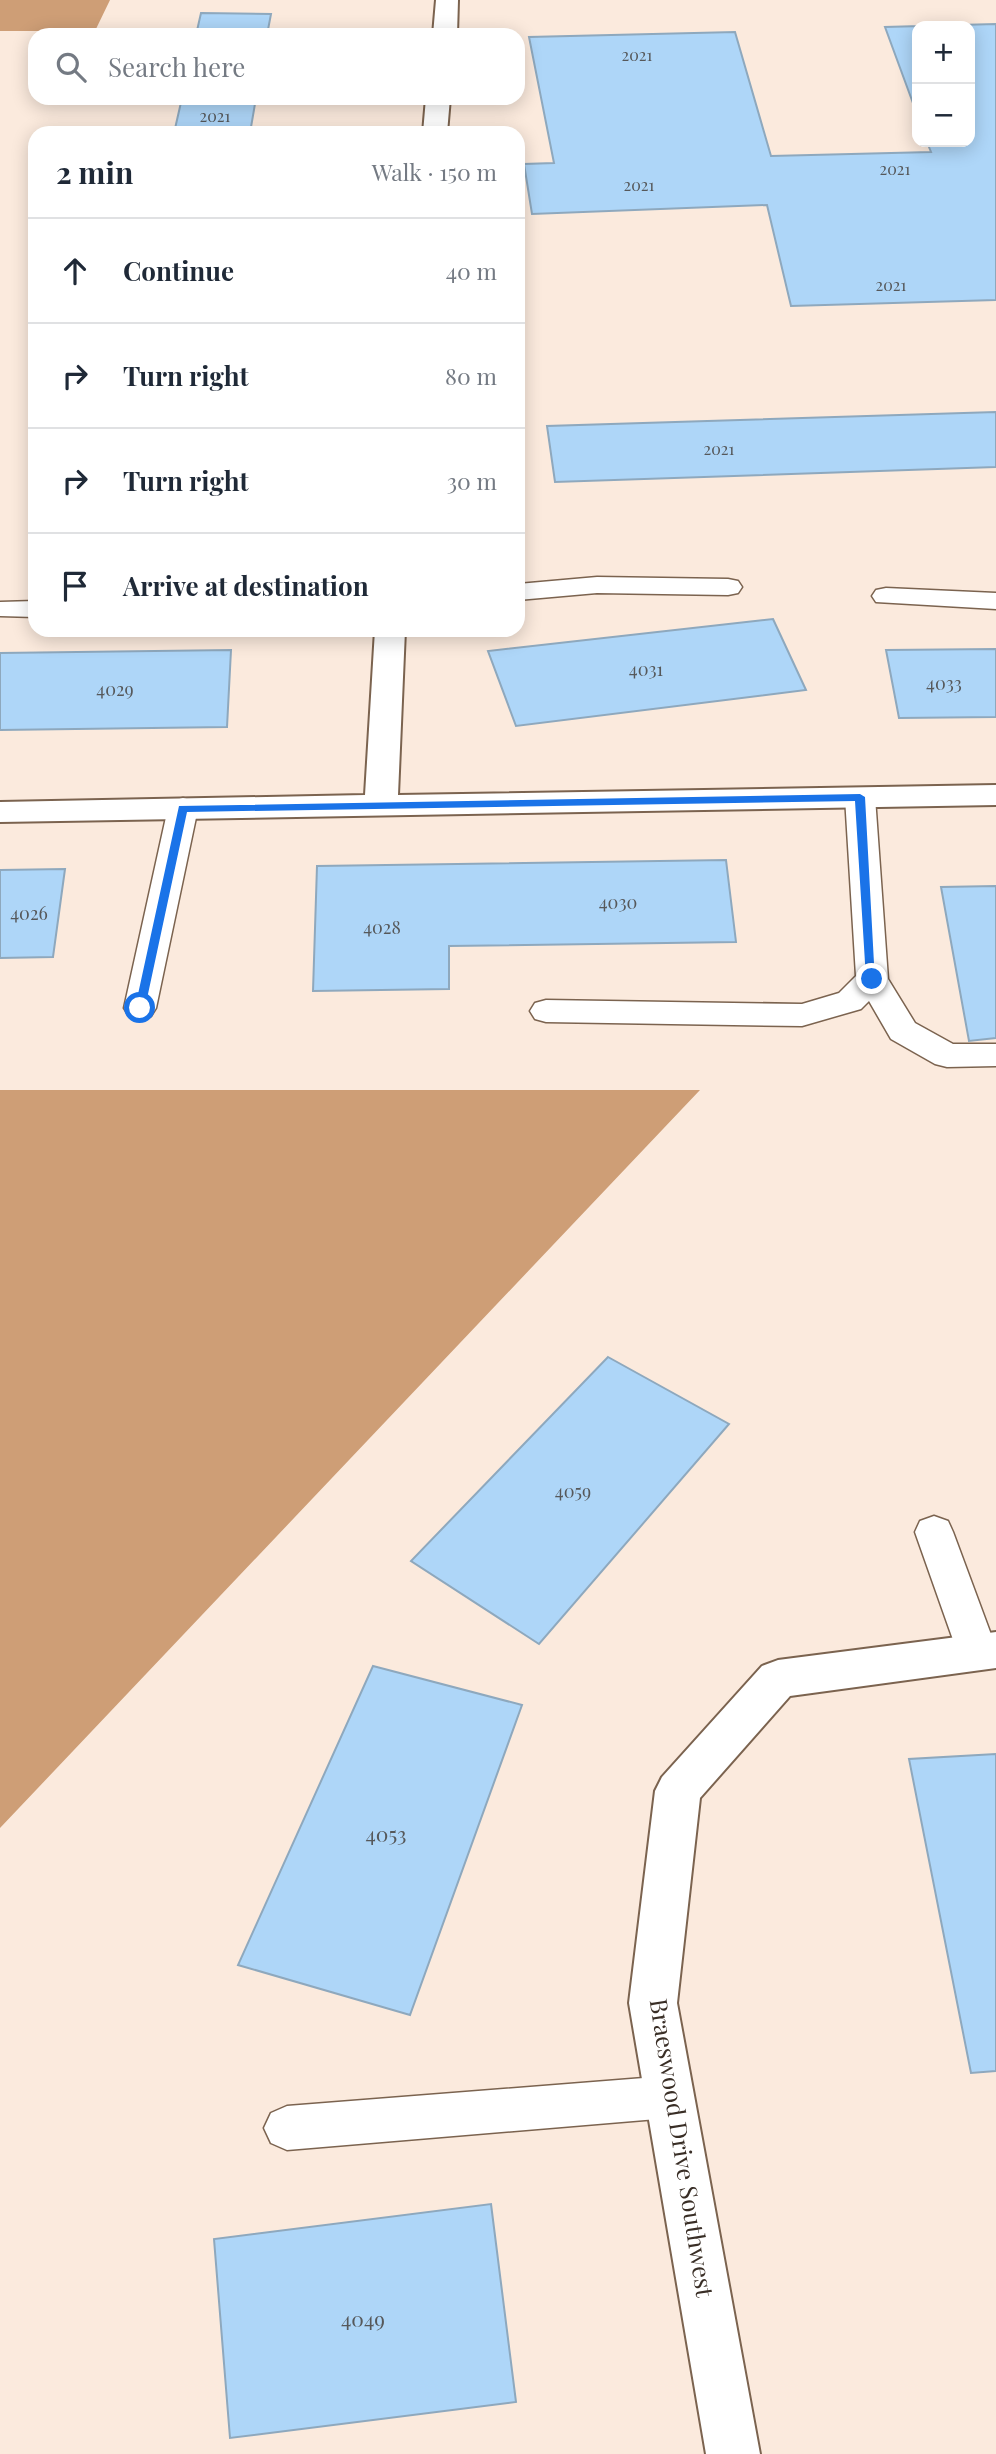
<!DOCTYPE html>
<html lang="en">
<head>
<meta charset="utf-8">
<style>
  :root { --surface:#fff; --page:#f6f6f7; --text:#1f2937; --muted:#747a83; --line:#e0e1e3 }
  body { margin:0; font-family:"Playfair Display",serif; background:var(--page); color:var(--text) }
  .controls { position:absolute; right:21px; top:21px; display:grid; overflow:hidden; border-radius:14px; box-shadow:0 4px 18px #0003 }
  .controls button { width:63px; height:63px; display:grid; place-items:center; padding:0; border:0; border-bottom:2px solid var(--line); background:var(--surface); color:var(--text); font:35px sans-serif }
  .stop { position:absolute; width:21px; height:21px; margin:-16px; border:5px solid #1a73e8; border-radius:50%; background:#fff }
  .stop.end { background:#1a73e8; border-color:#fff; box-shadow:0 2px 7px #0008 }
  .list { margin:0; padding:0; list-style:none }
  h2 { display:flex; justify-content:space-between; align-items:center; height:91px; margin:0; padding:0 28px; font-size:30px }
  h2 small { font-size:23px; font-weight:400; color:var(--muted) }
  .list li { display:grid; grid-template-columns:46px 1fr auto; gap:21px; align-items:center; box-sizing:border-box; height:105px; padding:0 28px; border-top:2px solid var(--line) }
  .list b { display:block; font-size:26px; white-space:nowrap }
  .list em { font-size:23px; font-style:normal; color:var(--muted) }
  .icon { flex:none; width:38px; height:38px; fill:none; stroke:currentColor; stroke-width:2; stroke-linecap:round; stroke-linejoin:round }
  .map { position:relative; flex:none; width:996px; height:2454px; overflow:hidden }
  .search { position:absolute; background:var(--surface); box-shadow:0 4px 18px #0003; left:28px; top:28px; width:497px; height:77px; display:flex; align-items:center; gap:18px; box-sizing:border-box; padding:0 24px; border-radius:21px; color:var(--muted); font-size:26px }
  .panel { position:absolute; background:var(--surface); box-shadow:0 4px 18px #0003; left:28px; top:126px; width:497px; height:511px; border-radius:21px }
  .map>svg:first-child { display:block }
  .forest { fill:#ce9e76 }
  .building { fill:#aed6f8; stroke:#8ea8bd; stroke-width:2 }
  .lines { fill:none; stroke-linecap:round; stroke-linejoin:round }
  .service-casing { stroke:#7b634f; stroke-width:3 }
  .minor-casing { stroke:#7b634f; stroke-width:4 }
  .service { fill:#fff; fill-rule:evenodd }
  .minor { fill:#fff; fill-rule:evenodd }
  .route { fill:#1a73e8 }
  .labels { text-anchor:middle; stroke-width:6; stroke-linejoin:round; paint-order:stroke }
  .far-number-label { font-size:16px; fill:#56585a }
  .number-label { font-size:18px; fill:#56585a }
  .near-number-label { font-size:21px; fill:#56585a }
  .near-street-label { font-size:24px; fill:#392e26; stroke:#fff }
</style>
</head>
<body>
<div class="map">
<svg width="996" height="2454" viewBox="0 0 996 2454">
  <rect width="100%" height="100%" fill="#fbeadd"/>
  <!-- forest -->
  <path class="forest" d="M0,0H110L95,31H0Z
    M0,1090H700L0,1828Z"/>
  <!-- building -->
  <path class="building" d="M201,13L271,14L267,35H196Z
    M996,24V300L791,306L767,205L532,214L524,164L554,163L529,37L735,32L771,156L931,152L927,142H970V26H917V114L885,27Z
    M182,98H256L250,133H174Z
    M996,412V467L555,482L547,426Z
    M773,619L806,690L516,726L488,651Z
    M996,649V717L899,718L886,650Z
    M231,650L227,727L0,730V653Z
    M726,860L736,942L449,946V989L313,991L317,866Z
    M65,869L53,957L0,958V870Z
    M996,886V1038L969,1041L941,887Z
    M608,1357L729,1424L539,1644L411,1561Z
    M373,1666L522,1705L410,2015L238,1965Z
    M996,1754V2071L971,2073L909,1759Z
    M491,2204L516,2402L230,2438L214,2239Z"/>
  <g class="lines">
    <!-- service casing -->
    <g class="service-casing">
      <path id="service" d="M597,577L728,579L738,581L742,587L738,593L728,595L597,593L518,600V584Z
        M886,588L996,593V609L876,602L872,596L876,590Z
        M35,601V617L0,616V602Z
        M860,788L871,790L875,797L888,979L915,1023L953,1044H996V1066L947,1067L935,1064L891,1039L869,1001L861,1009L802,1026L546,1022L535,1019L530,1011L535,1003L546,1000L802,1004L839,993L856,976L845,797L849,790Z
        M183,798L194,801L198,808L156,1008L151,1016L140,1019L129,1016L124,1008L168,808L172,801Z
        M934,1516L948,1521L953,1532L996,1648L991,1663L977,1668L963,1663L957,1651L915,1532L920,1521Z
        M669,2076L685,2082L692,2097L685,2112L669,2118L287,2150L271,2143L264,2128L271,2113L287,2106Z"/>
    </g>
    <!-- minor casing -->
    <g class="minor-casing">
      <path id="minor" d="M436,0H458L457,35H433Z
        M426,98H450L447,133H423Z
        M375,630H405L398,795L996,785V805L0,822V802L365,795Z
        M996,1632V1668L790,1696L700,1798L677,2003L760,2454H706L629,2003L655,1791L662,1777L762,1666L778,1660Z"/>
    </g>
    <!-- service -->
    <use href="#service" class="service"/>
    <!-- minor -->
    <use href="#minor" class="minor"/>
  </g>
  <!-- route -->
  <path class="route" d="M860,794L865,797L875,982L866,979L855,801L187,812L145,1008L140,1012L135,1008L179,806Z"/>
  <g class="labels">
    <!-- far-number labels -->
    <g class="far-number-label">
      <text x="637" y="61">2021</text>
      <text x="215" y="122">2021</text>
      <text x="895" y="175">2021</text>
      <text x="639" y="191">2021</text>
      <text x="891" y="291">2021</text>
      <text x="719" y="455">2021</text>
    </g>
    <!-- number labels -->
    <g class="number-label">
      <text x="646" y="676">4031</text>
      <text x="944" y="690">4033</text>
      <text x="115" y="696">4029</text>
      <text x="618" y="909">4030</text>
      <text x="29" y="920">4026</text>
      <text x="382" y="934">4028</text>
      <text x="573" y="1498">4059</text>
    </g>
    <!-- near-number labels -->
    <g class="near-number-label">
      <text x="386" y="1842">4053</text>
      <text x="363" y="2327">4049</text>
    </g>
    <!-- near-street labels -->
    <g class="near-street-label">
      <text transform="translate(681 2148) rotate(81)" y="8">Braeswood Drive Southwest</text>
    </g>
  </g>
</svg>
<div class="controls">
<button>+</button>
<button>−</button>
</div>
<div class="stop" style="left:140px;top:1008px"></div>
<div class="stop end" style="left:872px;top:979px"></div>
<div class="search"><svg class="icon" aria-label="search" viewBox="0 0 24 24"><circle cx="10" cy="10" r="6"/><path d="M15 15l6 6"/></svg>Search here</div>
<section class="panel">
<h2>2 min<small>Walk · 150 m</small></h2>
<ul class="list">
<li><svg class="icon" aria-label="ahead" viewBox="0 0 24 24"><path d="M12 20V5M6 11l6-6 6 6"/></svg><div><b>Continue</b></div><em>40 m</em></li>
<li><svg class="icon" aria-label="right" viewBox="0 0 24 24"><path d="M7 20v-9h11M14 6l5 5-5 5"/></svg><div><b>Turn right</b></div><em>80 m</em></li>
<li><svg class="icon" aria-label="right" viewBox="0 0 24 24"><path d="M7 20v-9h11M14 6l5 5-5 5"/></svg><div><b>Turn right</b></div><em>30 m</em></li>
<li><svg class="icon" aria-label="arrive" viewBox="0 0 24 24"><path d="M6 21V4h12l-3 4 3 4H6"/></svg><div><b>Arrive at destination</b></div></li>
</ul>
</section>
</div>
</body>
</html>
